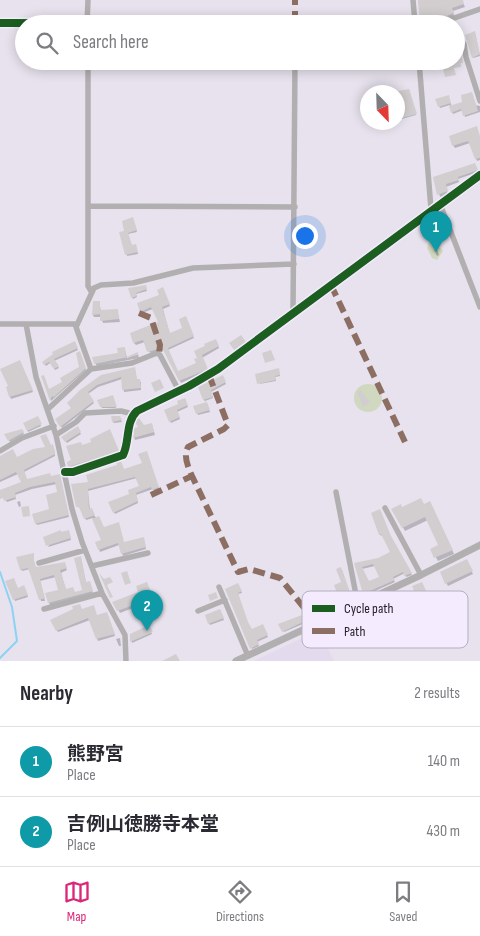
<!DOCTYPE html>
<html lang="en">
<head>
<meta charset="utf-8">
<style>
  :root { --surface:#fff; --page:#f7f7f7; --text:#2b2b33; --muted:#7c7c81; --line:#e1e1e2; --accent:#db2777 }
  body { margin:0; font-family:"Sofia Sans Condensed","Noto Sans JP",sans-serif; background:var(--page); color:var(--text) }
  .compass { position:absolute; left:360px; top:85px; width:45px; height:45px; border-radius:50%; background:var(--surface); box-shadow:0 2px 12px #0003; rotate:157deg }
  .you { position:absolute; left:304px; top:235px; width:18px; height:18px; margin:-12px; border:4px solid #fff; border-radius:50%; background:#1a73e8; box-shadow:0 0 0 8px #1a73e833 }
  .badge { display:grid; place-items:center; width:32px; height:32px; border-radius:50%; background:var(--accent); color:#fff; font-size:16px; font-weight:700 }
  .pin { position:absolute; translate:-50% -41px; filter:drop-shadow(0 1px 2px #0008) }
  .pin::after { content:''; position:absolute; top:26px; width:18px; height:15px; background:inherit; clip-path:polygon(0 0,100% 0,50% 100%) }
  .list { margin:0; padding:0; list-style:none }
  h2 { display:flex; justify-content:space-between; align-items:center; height:65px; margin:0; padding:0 20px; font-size:21px }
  h2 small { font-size:16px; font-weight:400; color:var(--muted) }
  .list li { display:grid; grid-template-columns:32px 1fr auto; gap:15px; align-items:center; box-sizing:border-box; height:70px; padding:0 20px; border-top:1px solid var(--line) }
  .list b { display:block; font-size:19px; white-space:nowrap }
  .list p { margin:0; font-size:16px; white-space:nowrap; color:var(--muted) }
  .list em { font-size:16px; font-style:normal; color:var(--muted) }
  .icon { flex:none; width:28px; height:28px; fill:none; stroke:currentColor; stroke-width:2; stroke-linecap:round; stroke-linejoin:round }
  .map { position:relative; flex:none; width:480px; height:661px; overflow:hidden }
  .search { position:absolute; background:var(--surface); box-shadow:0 2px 12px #0003; left:15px; right:15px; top:15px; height:55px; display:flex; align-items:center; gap:12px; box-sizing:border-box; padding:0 18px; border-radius:28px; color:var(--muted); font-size:19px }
  .sheet { height:205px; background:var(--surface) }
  nav { display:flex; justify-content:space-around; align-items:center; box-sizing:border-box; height:70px; border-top:1px solid var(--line); background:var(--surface); font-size:14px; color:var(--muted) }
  nav a { display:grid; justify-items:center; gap:2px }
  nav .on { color:var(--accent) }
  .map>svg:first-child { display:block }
  .built { fill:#e4daee }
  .green { fill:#d1d8c0 }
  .shadow { fill:#0003; fill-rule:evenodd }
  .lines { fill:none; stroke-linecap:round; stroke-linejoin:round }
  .stream { stroke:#8cd3f3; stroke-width:2 }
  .building { fill:#d2ced0; fill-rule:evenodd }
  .minor { stroke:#b2afb1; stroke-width:5.5 }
  .tertiary { stroke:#b2afb1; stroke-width:7 }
  .quiet { stroke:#8d6e63; stroke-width:6; stroke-dasharray:12 6; stroke-linecap:butt }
  .cycleway-casing { stroke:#f4ebff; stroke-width:11 }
  .cycleway { stroke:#1b5e20; stroke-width:8 }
  .key { fill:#f4ebff; stroke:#b6afbf; stroke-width:1 }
  .key-label { font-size:14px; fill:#26222a }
</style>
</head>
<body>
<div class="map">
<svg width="480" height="661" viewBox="0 0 480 661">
  <rect width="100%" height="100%" fill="#e7e2ed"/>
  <!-- built -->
  <path class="built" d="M319,630L334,661H254Z"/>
  <!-- green -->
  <path class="green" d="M433,241L443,251L437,260L432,258L427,248L429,242Z
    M354 398a14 14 0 1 1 28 0a14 14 0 1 1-28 0Z"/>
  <!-- shadow -->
  <path class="shadow" d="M418,0H456L463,3L465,7L453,11L454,16L433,24H422Z
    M475,33L480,56L473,58V57Z
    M409,90L416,115L398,120L397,92Z
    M449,98L452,107L464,103L480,106V112L465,117L463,110L453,114L450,105L440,108L437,100Z
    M480,137V160L477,161L470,143L455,148L453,145Z
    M476,167L478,172L458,179L459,182L446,187L448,194L440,197L435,177Z
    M133,220L137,232L128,234L132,246L136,247L138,254L127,256L126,232Z
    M437,249L439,255L437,256L434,250Z
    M145,286L147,291L136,294L137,297L133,299L129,289Z
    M164,291L170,306L163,309L170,335L184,328L185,318L194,338L168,350L178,372L198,364V359L195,351L216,341L219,348L202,358L208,371L181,383L164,350L150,353L145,342L136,345L134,343L159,323L153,309L142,313L141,311Z
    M99,302L101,311L117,310L120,322L103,323L101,317H94L93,315Z
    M241,336L246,344L236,351L231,343Z
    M74,343L78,350L54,361L59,368L55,370L50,363L46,366L44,363Z
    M125,350L127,358L138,354L139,358L97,366L95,363Z
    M80,354L86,370L51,401L42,377L49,390L64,383L81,367Z
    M21,364L33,392L11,399L7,388Z
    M135,370L137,380L141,382V390L124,392L122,379L98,387L88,394L94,403L62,428L57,419L72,408L101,376Z
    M279,371L280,376L275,377L276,381L259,384Z
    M222,377L226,384L211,392L213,398L205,401L207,405L210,412L198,415L195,407L206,403L204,400L200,388Z
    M112,396L116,408H102L99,401Z
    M184,399L188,407L177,412L180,419L171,423L165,410L179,405Z
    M119,417L122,422L114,423L113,422Z
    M38,418L41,426L28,432L25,423Z
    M152,425L155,435L135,440L134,437Z
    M77,428L81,434L67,443L63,437Z
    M22,430L24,434L10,442L6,435Z
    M110,431L119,453L70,468L68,463L72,461L81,446L93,443Z
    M51,446L54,448L55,456L24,472L27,480L60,477L69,517L37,525L36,523L50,510L59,493L57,484L32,489L15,495L16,499L7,502L5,499L0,500L10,498L0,497V492L22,483L18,474L0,482V457L17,459Z
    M147,454L159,489L154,491L153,489L136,495L138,503L115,514L114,512L140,487L137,478L88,491L90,510L104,528L124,543L144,541L146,549L123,556L119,545L100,552L97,543L103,541L93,518L86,520L81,508L78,507L89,483L144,464Z
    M17,502L20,501L21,506L19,507Z
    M423,506H432L454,554L438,561L432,550L440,546L428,520L405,531L393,510Z
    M373,514L392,539L412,575L406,577L405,573L393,579L395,582L366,595L356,563L378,559L391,553L383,536L380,535ZM375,566L381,577L369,583L362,569Z
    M68,531L71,540L48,547L55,533Z
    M33,554L35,567L38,569L65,566L67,570L61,573L66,590L74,593L83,591L81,558L86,583L90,585L93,593L50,605L49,603L60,591L56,577L40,581L45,601H41L30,569L22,571L21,569Z
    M466,560L473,574L448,586L441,572Z
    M342,570L351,597L340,601L342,605L337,607L333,597L339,594L342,583Z
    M7,582L17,589L24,587L28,597L15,601Z
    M238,584L242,593L238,594L248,625L252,630L263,627L268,637L257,642L259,646L252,649L226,589Z
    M148,586L154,603L142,607L141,610L133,608L120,613L114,602L139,593Z
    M423,586L433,608L425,612L423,609Z
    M74,609L97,617L108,616L115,636L98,641L90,620L58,632L52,620Z
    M220,610L224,620L210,625L206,615Z
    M301,617L305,623L284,632L280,625Z
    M148,627L152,634L132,643L131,635Z
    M120,638L121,646H119L116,639Z"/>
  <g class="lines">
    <!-- stream -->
    <path class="stream" d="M0,572L12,607L17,641L0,658"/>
  </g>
  <!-- building -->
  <path class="building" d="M418,0H463L464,4L452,8L454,13L428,24H420Z
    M475,31L480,54L472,58L465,35Z
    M456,43L460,46L463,63H461V67L454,68L456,75L445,77L441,61H456Z
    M409,89L417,114L398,119V91Z
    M472,92L478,111L463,116L461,109L451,113L449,106L462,102L461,95Z
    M449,95L451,103L438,107L435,99Z
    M477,126L480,136V158L475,159L468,141L452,146L449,136Z
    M475,163L478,170L458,177L459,180L446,184L448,191L437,195L433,177Z
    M133,217L137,230L128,233L132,245L136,244L138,252L125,255L119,232L124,231L122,221Z
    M146,285L147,289L136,293L137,296L131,298L128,288Z
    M163,287L170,304L162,307L170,333L182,328L179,319L186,316L194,336L168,348L178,371L196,363L194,359L197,358L194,351L205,346L204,344L216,339L219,346L202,355L208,369L179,381L162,348L147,352L143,340L133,343L130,333L158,322L151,307L140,312L137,303L159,295L157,290Z
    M93,301H100V310L118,309L119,319L100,321V314L92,315Z
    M241,335L246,342L235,351L229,343Z
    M75,341L78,348L54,359L59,366L54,369L49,362L44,365L42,362L53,354L52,352Z
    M125,347L126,357L138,352V355L94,364L92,357L118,353L117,348Z
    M271,350L275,360L265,363L262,353Z
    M80,351L86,368L54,397L52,396L50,401L41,376L44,375L49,389L62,382L60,378L79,367L76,353Z
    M20,360L33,390L9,397L6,387L8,386L0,369Z
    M135,367L137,379H140L141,388L122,390L121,377L97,385L88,392L94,401L60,427L55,419L71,408L67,403L80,390L101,375Z
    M279,368L280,375L275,376L276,380L257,384L255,374Z
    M223,375L226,382L211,390L213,397L203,400L198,387Z
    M160,379L164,388L155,392L151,383Z
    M361,390L370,403L363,407L357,392Z
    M113,395L117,407H100L97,400Z
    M185,398L188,405L177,410L180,417L169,422L164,410L178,404L177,401Z
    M207,402L210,410L196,414L193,406Z
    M38,416L42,424L27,431L23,423Z
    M111,416H120L122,420L112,422Z
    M139,418L144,425L152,423L154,432L133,438L134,428L138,427L135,422Z
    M78,426L81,432L65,442L61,437Z
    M22,429L24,432L8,441L4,434Z
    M110,429L119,451L68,467L67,462L71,460L66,446L81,442L82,445L91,442L90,439Z
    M46,434L51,445L53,444L55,454L24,470L27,479L50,473L51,476L60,474L69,515L35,524L32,514L49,509L46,495L57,492L55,482L30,487L15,493L16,497L4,501L3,498L0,499V490L21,482L16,472L0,480V456L13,449L17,457L33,449L45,447L40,436Z
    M147,451L159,487L152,490L151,487L136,493L138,501L113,513L108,502L129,494L128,490L139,486L135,477L88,489L89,509L92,508L95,515L84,519L79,507H76L71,484L88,482L86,475L117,465L116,462L121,461L124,469L142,463L138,454Z
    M421,498L424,504L430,501L453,550L434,558L430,549L438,545L425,517L402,528L391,509L401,504L402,507Z
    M29,506L30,516L23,517L21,507Z
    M380,509L391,536L412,573L404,576L403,572L393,577L395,580L363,594L354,563L378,558L390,552L381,534L379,535L371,513ZM373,564L379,577L369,581L362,567Z
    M99,516L104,527L119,522L124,542L144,537L146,547L121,554L118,543L98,550L95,542L101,540L92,519Z
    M61,530V532L69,530L71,538L46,546L43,537Z
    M34,553V564L37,567L65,562L67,568L60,570L66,589L73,587L75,592L82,590L74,558L81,556L86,582L90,581L93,591L48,603L45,593L58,590L54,575L40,579L45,598L39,600L28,568L20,570L16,557Z
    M467,559L473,571L445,584L440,572Z
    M341,567L351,595L341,600L342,603L335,606L331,596L337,593L334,585L341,582L336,569Z
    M127,571L131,583L125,585L121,573Z
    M99,573L104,579L110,577L113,582L107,585L113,597L110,598Z
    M14,578L18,588L24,585L28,595L13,600L5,581Z
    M147,582L154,600L141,604L140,608L131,606L117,611L112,602L138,592L136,586Z
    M422,582L433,605L422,610L412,586Z
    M238,583L242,591L238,593L248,622L252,629L263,624L268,635L257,640L259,644L250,649L225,589Z
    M216,592L218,598L210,601L208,595Z
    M80,604L82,609L94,605L97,615L107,612L115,634L96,639L88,618L56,631L50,620L73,609L72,606Z
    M220,609L224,618L208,624L205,615Z
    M302,615L305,621L282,632L278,624Z
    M149,625L153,632L130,642V634Z
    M176,654L180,661H162Z"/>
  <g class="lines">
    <!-- minor -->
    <path class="minor" d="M413,0L415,24
      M0,23L415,24
      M87,24L88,0
      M437,24L480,9
      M456,36L464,44L466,57L480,101
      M88,61V286L91,291
      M419,61L431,209
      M440,204L480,307
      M88,206L295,207
      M293,312L295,61
      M0,324H77
      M26,324L36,377L56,435L72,509L82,542L102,593L125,635L126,661
      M91,369L76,327L94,288L101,285L133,283L193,268L294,264
      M48,409L91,369L132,363L157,353L160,355L179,391
      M56,435L76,422L85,413L121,411L133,414
      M0,451L22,438L54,426
      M65,472H73L123,455C130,442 125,422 137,411L189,386L218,369L480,175
      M336,492L358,605
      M385,508L421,575
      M39,563L85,550
      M92,566L148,553
      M219,587L248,656
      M44,609L102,593
      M198,611L225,600"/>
    <!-- tertiary -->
    <path class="tertiary" d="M236,661L421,575L480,545"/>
    <!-- quiet -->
    <path class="quiet" d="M295,23V0
      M331,285L405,442
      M139,313L151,318L160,345L159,354
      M209,375L228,425L224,429L188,447C183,456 188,467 192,476L238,572L249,569L280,578L317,624
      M151,495L192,476"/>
    <!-- cycleway casing -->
    <g class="cycleway-casing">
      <path id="cycleway" d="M0,23L415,24
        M65,472H73L123,455C130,442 125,422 137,411L189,386L218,369L480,175"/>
    </g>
    <!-- cycleway -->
    <use href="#cycleway" class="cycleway"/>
  </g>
  <!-- legend -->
  <rect x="302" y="591" width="166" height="57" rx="8" class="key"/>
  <rect x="312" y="605" width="23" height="7" fill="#1b5e20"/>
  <rect x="312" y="628" width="23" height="6" fill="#8d6e63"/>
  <g class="key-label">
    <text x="344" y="613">Cycle path</text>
    <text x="344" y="636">Path</text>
  </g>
</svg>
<svg class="compass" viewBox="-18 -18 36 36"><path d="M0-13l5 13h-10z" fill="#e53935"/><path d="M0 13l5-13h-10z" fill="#7c7c81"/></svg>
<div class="you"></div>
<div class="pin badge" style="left:436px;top:252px;background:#0f9aa8">1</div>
<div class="pin badge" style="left:147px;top:631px;background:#0f9aa8">2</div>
<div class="search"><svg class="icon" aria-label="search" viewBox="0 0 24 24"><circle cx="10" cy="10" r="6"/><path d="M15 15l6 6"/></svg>Search here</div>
</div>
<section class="sheet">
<h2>Nearby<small>2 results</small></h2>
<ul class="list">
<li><span class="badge" style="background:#0f9aa8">1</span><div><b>熊野宮</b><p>Place</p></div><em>140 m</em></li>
<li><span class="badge" style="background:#0f9aa8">2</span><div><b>吉例山徳勝寺本堂</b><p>Place</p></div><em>430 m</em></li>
</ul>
</section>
<nav>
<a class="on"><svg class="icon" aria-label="map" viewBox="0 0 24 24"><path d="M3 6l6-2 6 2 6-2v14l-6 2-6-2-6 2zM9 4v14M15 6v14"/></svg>Map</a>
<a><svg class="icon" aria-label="directions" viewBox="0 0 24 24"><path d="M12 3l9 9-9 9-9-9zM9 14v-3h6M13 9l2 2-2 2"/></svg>Directions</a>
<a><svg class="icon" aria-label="saved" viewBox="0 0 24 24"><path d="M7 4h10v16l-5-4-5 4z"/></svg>Saved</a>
</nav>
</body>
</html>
